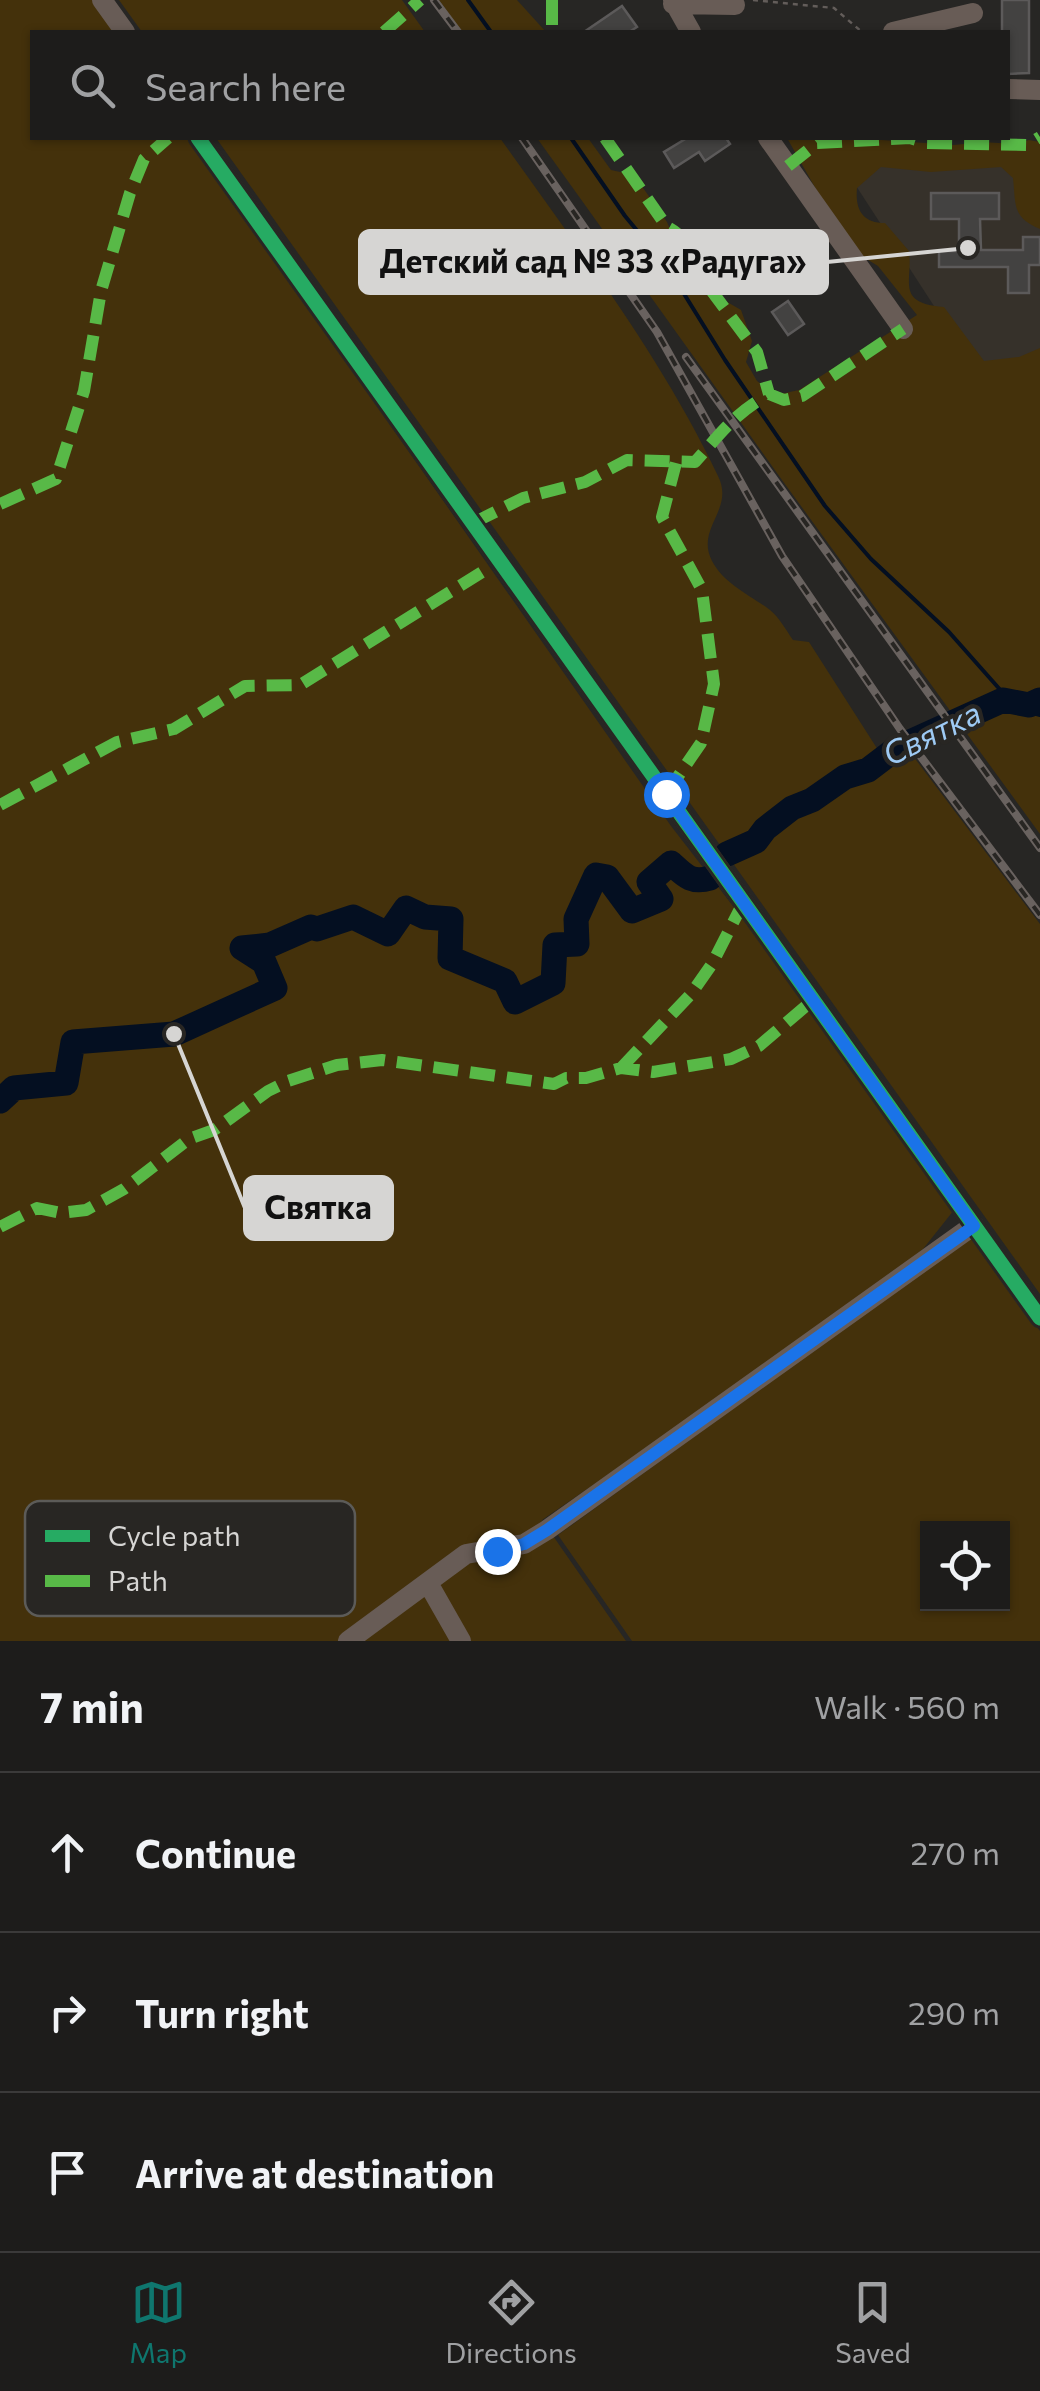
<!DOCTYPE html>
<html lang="en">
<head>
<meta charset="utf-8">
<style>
  :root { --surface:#1d1c1b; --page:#252524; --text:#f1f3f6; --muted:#a0a1a3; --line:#3b3a3a; --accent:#0f766e }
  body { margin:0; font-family:Commissioner,sans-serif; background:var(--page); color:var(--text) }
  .controls { position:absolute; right:30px; bottom:30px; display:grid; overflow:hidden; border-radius:0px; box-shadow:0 2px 8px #0004 }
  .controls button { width:90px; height:90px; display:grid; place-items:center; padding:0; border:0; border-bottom:2px solid var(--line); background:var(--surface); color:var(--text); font:50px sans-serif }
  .stop { position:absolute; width:30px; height:30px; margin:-22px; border:8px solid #1a73e8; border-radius:50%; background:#fff }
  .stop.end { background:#1a73e8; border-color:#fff; box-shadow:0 2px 10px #0008 }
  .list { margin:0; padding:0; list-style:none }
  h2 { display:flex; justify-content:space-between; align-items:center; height:130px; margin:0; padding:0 40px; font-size:42px }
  h2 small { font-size:32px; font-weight:400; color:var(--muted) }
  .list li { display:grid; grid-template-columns:65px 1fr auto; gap:30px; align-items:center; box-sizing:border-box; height:160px; padding:0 40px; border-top:2px solid var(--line) }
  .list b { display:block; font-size:38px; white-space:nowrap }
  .list em { font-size:32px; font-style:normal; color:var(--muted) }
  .icon { flex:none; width:55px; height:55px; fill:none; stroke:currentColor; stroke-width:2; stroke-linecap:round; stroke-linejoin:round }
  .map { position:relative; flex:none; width:1040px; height:1641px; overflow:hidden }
  .search { position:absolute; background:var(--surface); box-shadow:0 2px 8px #0004; left:30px; right:30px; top:30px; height:110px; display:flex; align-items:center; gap:25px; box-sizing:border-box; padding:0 35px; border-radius:0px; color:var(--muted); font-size:38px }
  .sheet { height:610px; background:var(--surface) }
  nav { display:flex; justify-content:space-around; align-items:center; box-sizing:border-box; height:140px; border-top:2px solid var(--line); background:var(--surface); font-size:28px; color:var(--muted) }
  nav a { display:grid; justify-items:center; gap:5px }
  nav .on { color:var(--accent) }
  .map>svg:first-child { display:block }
  .built { fill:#36312a }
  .green { fill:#44310b; fill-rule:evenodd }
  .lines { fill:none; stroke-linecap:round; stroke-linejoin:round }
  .stream { stroke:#040f21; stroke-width:4 }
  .river { stroke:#040f21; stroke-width:25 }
  .building { fill:#434241; stroke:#5c5a5a; stroke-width:2.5 }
  .path { stroke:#635d5a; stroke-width:2.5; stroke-dasharray:5 5; stroke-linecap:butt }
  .minor { stroke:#685c56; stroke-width:20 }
  .rail-casing { stroke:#69625f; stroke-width:8 }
  .rail { stroke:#282623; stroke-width:4; stroke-dasharray:11; stroke-linecap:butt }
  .quiet { stroke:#58b947; stroke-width:12; stroke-dasharray:25 12; stroke-linecap:butt }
  .cycleway-casing { stroke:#282623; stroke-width:21 }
  .cycleway { stroke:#26ab63; stroke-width:15 }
  .route { stroke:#1a73e8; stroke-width:12 }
  .labels { text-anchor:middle; stroke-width:9; stroke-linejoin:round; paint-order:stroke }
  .water-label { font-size:32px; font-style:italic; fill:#9ecaf4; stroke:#282623 }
  .key { fill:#282623; stroke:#5c5b58; stroke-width:2.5 }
  .key-label { font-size:28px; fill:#d6d5d3 }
  .leader { fill:none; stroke:#d6d5d3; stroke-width:4 }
  .callout-dot { fill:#d6d5d3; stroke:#282623; stroke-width:4 }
  .callout { fill:#d6d5d3; stroke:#d6d5d3; stroke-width:4 }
  .callout-label { font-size:32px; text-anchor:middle; font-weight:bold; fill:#111 }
</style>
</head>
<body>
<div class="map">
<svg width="1040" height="1641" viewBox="0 0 1040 1641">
  <rect width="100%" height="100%" fill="#272624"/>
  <!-- built -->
  <path class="built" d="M1040,152V364L995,400L836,155Z"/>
  <!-- green -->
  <path class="green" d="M0,0H93L115,32H32V138H189L671,826L736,910L954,1210L923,1249L836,1318L542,1520L626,1641H0Z
    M119,0H402L425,32H142Z
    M439,0H517L546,32H462Z
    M216,138H500C577,247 660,354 718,476C735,510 695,528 712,561C724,584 750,595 770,610C779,617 786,630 793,640L809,642L887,764L910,752L1040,924V1294Z
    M537,138H588L611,170L634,175L667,222L680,252L717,296L741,310L752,341L746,362L757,381L776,395L799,390L917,315L878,266L860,255L821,198L787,138H853L954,145L982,142L1015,144L1029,140L1040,142V229C1012,217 1016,206 1013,178L1001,167L931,172L881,167L857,188C855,209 862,223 885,223L909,251C913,282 895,303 944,307L984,361L1019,357L1040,348V834L782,480Z
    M972,1236L1040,1331V1641H632L558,1535ZM928,1528H1002V1604H928Z"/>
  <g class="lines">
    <!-- stream -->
    <path class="stream" d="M468,0L491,32
      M571,138L625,216L668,268L725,360L825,506L871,559L949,632L1011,702L1019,709L1040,715"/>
    <!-- river -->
    <path class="river" d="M727,854L756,841L765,829L792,808L812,800L845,777L868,770L897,748L1003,700L1029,705L1040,700
      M0,1101L14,1088L66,1083L73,1042L174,1034L275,988L264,962L242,948L270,945L311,927L317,929L353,917L388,934L406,908L425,917L451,919L450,958L505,981L515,1002L553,983L555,945L577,944L576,919L596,875L607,877L632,911L661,899L649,882L671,863C684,875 691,884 710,878"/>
  </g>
  <!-- building -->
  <path class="building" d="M1002,0H1029V73L1008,74V32H1002Z
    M622,6L637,27L629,32H584Z
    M687,138H726L730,144L705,161L699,152L674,168L664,152Z
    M931,193H999V219H980L981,250H1023V237H1040V265H1029V293H1008V267H939V251H959V219H931Z
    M788,301L804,324L788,335L772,312Z"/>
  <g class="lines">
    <!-- path -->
    <path class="path" d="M753,0L834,8L862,32"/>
    <!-- minor -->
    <path class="minor" d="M102,0L125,32
      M673,0L691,32
      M673,4L735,5
      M893,32L973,13
      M1008,89L1040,90
      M198,138L1040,1318
      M768,138L903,329
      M428,1583L461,1641
      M348,1641L466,1554L524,1544L547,1530L974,1225"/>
    <!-- rail casing -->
    <g class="rail-casing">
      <path id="rail" d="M434,0L458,32
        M522,138L657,332L782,556L900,729L1040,915
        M686,357L1040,848"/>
    </g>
    <!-- rail -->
    <use href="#rail" class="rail"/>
    <!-- quiet -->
    <path class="quiet" d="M552,0V32
      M384,32L420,0
      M605,138L667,227C684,235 706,263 705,282L757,352L769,394
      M788,166L817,143L910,138L926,143L1027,145L1040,137
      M0,504L56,479L84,391L101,291L130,193L144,159L168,138
      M473,523L523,498L585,482L627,460L695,462C721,433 734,414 769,394L784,400L802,396L903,329
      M666,794L701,743L714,684L702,590L662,517L676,463
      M0,805L117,742L174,729L245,686L300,685L500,561
      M621,1068L691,994L712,964L743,903
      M0,1227L37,1208L61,1213L86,1210L124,1189L189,1139L214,1130L268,1091L288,1081L337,1065L382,1060L554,1084L566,1078H586L621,1068L653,1072L731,1059L759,1046L813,1000"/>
    <!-- cycleway casing -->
    <g class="cycleway-casing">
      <path id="cycleway" d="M198,138L1040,1318"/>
    </g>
    <!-- cycleway -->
    <use href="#cycleway" class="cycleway"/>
  </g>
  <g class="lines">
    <!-- route -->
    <path class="route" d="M497,1551L524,1544L547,1530L974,1226L666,794"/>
  </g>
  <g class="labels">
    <!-- water labels -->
    <g class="water-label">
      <text transform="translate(932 734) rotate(-26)" y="11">Святка</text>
    </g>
  </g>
  <!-- legend -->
  <rect x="25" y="1501" width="330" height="115" rx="15" class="key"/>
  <rect x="45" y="1530" width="45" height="12" fill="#26ab63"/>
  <rect x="45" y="1575" width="45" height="12" fill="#58b947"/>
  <g class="key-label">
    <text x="108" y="1546">Cycle path</text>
    <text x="108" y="1591">Path</text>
  </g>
  <!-- callouts -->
  <path class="leader" d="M968 248L827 262M174 1034L245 1208"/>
  <g class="callout-dot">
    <circle cx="968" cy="248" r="10"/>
    <circle cx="174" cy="1034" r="10"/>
  </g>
  <g class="callout">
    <rect x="360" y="231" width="467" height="62" rx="10"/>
    <rect x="245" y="1177" width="147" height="62" rx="10"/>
  </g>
  <g class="callout-label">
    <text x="593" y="273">Детский сад № 33 «Радуга»</text>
    <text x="318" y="1219">Святка</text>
  </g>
</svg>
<div class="controls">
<button><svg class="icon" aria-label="locate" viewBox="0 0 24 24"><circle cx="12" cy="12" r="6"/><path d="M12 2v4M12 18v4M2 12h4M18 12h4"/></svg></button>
</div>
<div class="stop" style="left:666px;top:794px"></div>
<div class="stop end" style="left:497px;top:1551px"></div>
<div class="search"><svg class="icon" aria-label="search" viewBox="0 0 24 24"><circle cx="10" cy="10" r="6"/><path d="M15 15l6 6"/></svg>Search here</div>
</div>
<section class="sheet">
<h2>7 min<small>Walk · 560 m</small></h2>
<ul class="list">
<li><svg class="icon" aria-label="ahead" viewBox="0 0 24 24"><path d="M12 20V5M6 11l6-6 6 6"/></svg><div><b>Continue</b></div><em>270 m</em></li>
<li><svg class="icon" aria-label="right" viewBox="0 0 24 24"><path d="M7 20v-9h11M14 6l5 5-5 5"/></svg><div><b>Turn right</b></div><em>290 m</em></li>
<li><svg class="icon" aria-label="arrive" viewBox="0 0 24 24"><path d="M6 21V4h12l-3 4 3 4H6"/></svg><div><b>Arrive at destination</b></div></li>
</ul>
</section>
<nav>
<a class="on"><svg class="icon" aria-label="map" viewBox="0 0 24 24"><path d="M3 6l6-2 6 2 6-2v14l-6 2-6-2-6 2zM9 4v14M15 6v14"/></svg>Map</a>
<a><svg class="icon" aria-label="directions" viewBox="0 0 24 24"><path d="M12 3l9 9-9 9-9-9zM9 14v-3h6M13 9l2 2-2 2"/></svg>Directions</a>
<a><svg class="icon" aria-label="saved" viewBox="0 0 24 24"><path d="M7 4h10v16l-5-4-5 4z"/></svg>Saved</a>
</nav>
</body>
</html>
